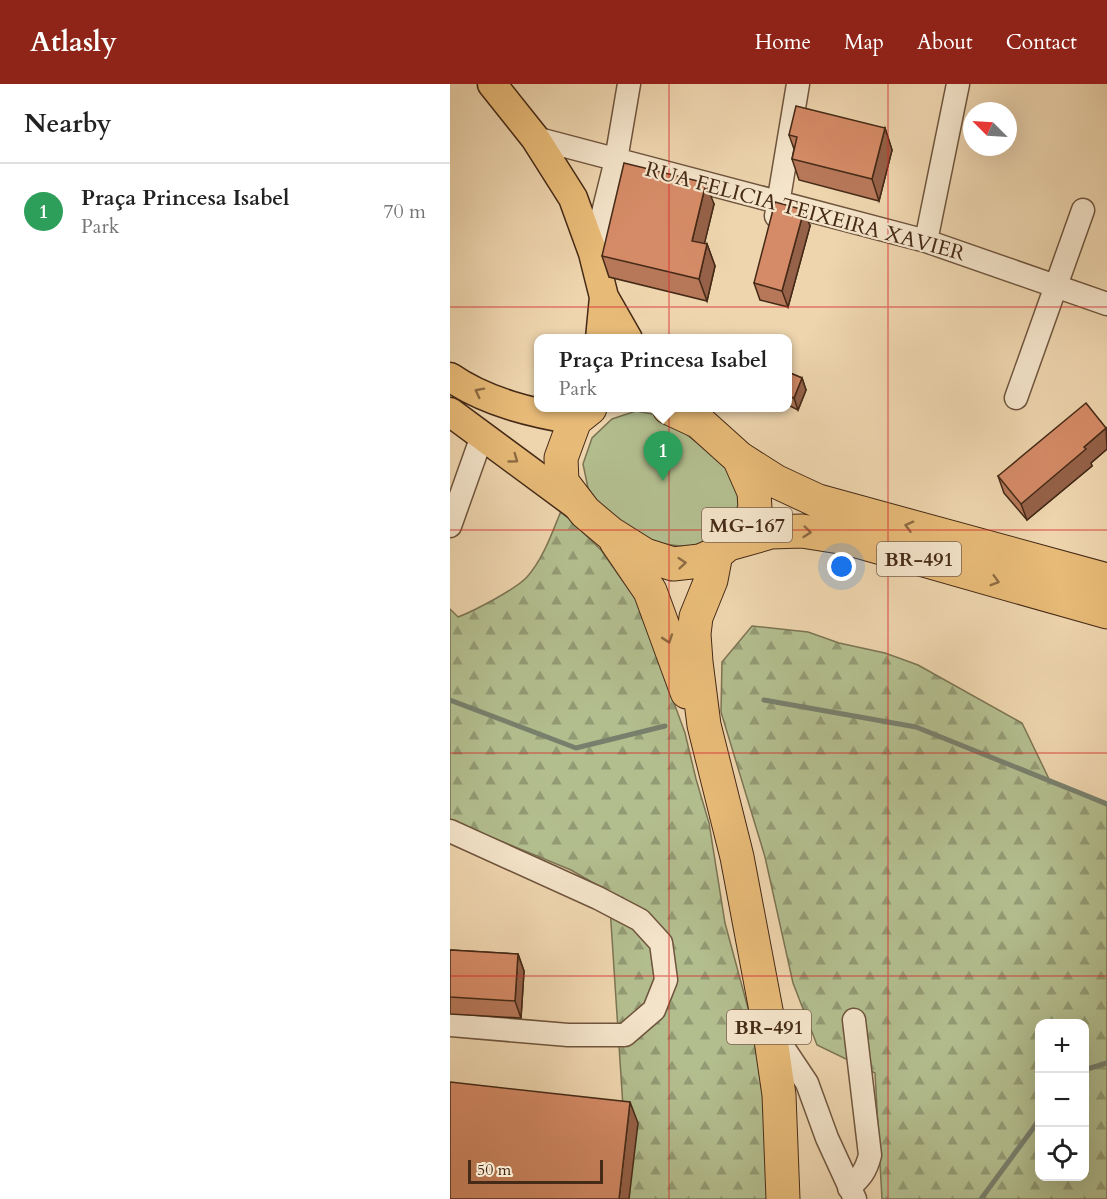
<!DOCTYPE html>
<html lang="en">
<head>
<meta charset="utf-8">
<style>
  :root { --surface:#fff; --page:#f6f6f6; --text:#222; --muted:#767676; --line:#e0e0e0; --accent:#8f2418 }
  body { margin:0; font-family:Cardo,serif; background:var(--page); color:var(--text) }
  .controls { position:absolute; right:18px; bottom:18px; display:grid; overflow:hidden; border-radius:12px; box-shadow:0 6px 24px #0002 }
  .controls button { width:54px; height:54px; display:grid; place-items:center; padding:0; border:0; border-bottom:2px solid var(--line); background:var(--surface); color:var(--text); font:30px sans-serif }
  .compass { position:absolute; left:513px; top:18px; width:54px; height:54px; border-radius:50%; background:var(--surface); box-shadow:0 6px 24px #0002; rotate:294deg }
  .scale { position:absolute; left:18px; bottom:15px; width:135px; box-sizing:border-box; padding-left:6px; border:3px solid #452a17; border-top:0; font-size:16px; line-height:21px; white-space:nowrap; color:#452a17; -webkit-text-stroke:4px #f4e4ca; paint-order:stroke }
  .you { position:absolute; left:392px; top:483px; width:21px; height:21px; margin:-15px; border:4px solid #fff; border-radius:50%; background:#1a73e8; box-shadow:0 0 0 9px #1a73e833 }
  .badge { display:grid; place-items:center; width:39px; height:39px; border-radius:50%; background:var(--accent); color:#fff; font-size:20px; font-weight:700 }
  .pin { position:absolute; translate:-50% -50px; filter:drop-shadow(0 2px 3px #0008) }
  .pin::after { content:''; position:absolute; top:32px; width:21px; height:18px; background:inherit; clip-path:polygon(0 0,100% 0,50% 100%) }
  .popup { position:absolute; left:84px; top:250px; width:258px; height:78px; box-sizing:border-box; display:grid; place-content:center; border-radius:12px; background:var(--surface); filter:drop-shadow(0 2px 4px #0005); font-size:20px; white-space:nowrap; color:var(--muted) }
  .popup b { font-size:22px; color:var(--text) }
  .popup::after { content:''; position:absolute; left:50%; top:100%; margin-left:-12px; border:12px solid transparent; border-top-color:var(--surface) }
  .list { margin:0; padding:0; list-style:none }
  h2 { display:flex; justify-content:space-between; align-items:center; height:78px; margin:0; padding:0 24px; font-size:26px }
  h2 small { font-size:20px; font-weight:400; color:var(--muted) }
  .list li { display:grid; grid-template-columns:39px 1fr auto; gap:18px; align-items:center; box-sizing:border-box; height:96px; padding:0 24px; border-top:2px solid var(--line) }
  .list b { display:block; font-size:22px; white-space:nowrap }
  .list p { margin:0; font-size:20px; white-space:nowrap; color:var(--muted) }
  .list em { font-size:20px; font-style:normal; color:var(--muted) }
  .icon { flex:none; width:33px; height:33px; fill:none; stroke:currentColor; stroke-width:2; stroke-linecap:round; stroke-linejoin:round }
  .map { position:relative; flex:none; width:657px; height:1115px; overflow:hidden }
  header { display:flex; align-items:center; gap:36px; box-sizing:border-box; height:84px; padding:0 30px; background:var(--accent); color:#fff }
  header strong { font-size:28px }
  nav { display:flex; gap:33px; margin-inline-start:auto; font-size:21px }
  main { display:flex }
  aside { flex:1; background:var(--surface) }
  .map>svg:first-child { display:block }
  .forest { fill:url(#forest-firs); stroke:#7c7453; stroke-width:1.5; fill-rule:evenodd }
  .green { fill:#b3be8f; stroke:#7c7453; stroke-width:1.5 }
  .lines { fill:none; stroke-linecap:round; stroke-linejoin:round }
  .stream { stroke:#78806d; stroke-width:5 }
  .minor-casing { stroke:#6f553d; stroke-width:25 }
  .major-casing { stroke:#452a17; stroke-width:31 }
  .highway-casing { stroke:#452a17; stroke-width:35 }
  .minor { stroke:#f4e4ca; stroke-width:22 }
  .major { stroke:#e7ba77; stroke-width:28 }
  .highway { stroke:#e7ba77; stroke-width:33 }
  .wall { fill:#b77859; stroke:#452a17; stroke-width:1.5 }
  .shaded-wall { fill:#956148; stroke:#452a17; stroke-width:1.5 }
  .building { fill:#d58b67; stroke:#452a17; stroke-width:1.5 }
  .oneway { stroke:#8e6b42 }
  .grid { fill:none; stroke:#d62828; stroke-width:1.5; stroke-opacity:0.55 }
  .labels { text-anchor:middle; stroke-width:4.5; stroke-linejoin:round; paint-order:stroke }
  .shield { fill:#f4e4ca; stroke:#7a624d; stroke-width:1.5 }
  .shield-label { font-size:20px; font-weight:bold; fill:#452a17 }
  .street-label { font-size:21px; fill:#452a17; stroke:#f4e4ca }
</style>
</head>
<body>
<header>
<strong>Atlasly</strong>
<nav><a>Home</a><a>Map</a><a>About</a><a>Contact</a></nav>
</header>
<main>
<aside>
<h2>Nearby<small></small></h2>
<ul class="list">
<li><span class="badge" style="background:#2e9e5b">1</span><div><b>Praça Princesa Isabel</b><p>Park</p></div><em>70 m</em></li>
</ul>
</aside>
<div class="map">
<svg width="657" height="1115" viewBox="0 0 657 1115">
  <defs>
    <pattern id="forest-firs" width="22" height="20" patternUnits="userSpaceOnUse" patternTransform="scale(1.5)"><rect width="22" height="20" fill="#b3be8f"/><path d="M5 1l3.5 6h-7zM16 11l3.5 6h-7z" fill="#939b74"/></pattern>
  </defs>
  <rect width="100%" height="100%" fill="#eed5ae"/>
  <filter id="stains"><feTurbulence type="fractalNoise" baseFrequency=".00333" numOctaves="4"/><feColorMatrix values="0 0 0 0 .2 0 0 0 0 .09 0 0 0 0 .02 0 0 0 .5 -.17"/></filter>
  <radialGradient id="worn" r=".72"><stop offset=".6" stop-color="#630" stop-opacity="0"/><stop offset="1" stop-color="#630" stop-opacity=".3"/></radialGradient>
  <!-- forest -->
  <path class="forest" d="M111,427L151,466L187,517L235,649L246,695L259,739L275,839L306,954L313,1008L320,1115H179L159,808L121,786L0,736V525L8,533C24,527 66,505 77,493C93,475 102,449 111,427Z
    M302,542L358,548L389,559L435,569L468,581L572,639L600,697L657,722V1115H432L425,989L367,961L343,899L315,773L271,628L272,578ZM590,940H634V1092H590Z"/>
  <!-- green -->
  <path class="green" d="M186,327L213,332L288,391L296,415L287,440L246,464L206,459L149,423L138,404L133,380L142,354L162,335Z"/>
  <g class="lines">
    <!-- stream -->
    <path class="stream" d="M0,616L126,664L215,642
      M314,616L466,643L657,720
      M634,986L657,979
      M531,1115L590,1035"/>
    <!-- minor casing -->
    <g class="minor-casing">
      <path id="minor" d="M85,54L476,157L657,220
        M326,132L348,0
        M476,157L508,0
        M143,169L166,76L179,0
        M566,314L633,126
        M0,442L32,352
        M0,747L148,814L190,836L211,859L216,896L204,926L175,951H118L0,941
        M323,948L357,999L377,1054L405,1115
        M399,1104C411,1093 416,1087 420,1071L404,936"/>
    </g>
    <!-- major casing -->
    <g class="major-casing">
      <path id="major" d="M42,0L85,54L123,114L143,169L154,213L178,255
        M150,255L154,213
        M0,293C36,318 82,329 125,336
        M0,328L126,421"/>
    </g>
    <!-- highway casing -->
    <g class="highway-casing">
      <path id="highway" d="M140,324L125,336L111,374L112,398L135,428L160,449L195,471L223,480L250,477L266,470L295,446L305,425L304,408L289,374L249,338L219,324
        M289,374L325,397L368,417L657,496
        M166,457L200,507L237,608
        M279,460L321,448L352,447L396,454L657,528
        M266,470L261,496L246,533L244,550L246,578L254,641L287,773L319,942L329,1011L333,1115"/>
    </g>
    <!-- minor -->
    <use href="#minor" class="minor"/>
    <!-- major -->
    <use href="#major" class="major"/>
    <!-- highway -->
    <use href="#highway" class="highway"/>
  </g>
  <!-- wall -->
  <path class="wall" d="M435,44L442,66L429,117L349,96L342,75L344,65L339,51Z
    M264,120L254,160H257L265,182L257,217L159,193L152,172Z
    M360,142L338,223L310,216L304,199Z
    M338,288L352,294L356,306L348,326L338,321Z
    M656,344L657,365L641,379L642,382L577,436L554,409L548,392Z
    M0,866L68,870L74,887L71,934L0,930Z"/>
  <!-- shaded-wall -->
  <path class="shaded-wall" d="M435,44L442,66L429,117L422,95Z
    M256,99L264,120L250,178L242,157Z
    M354,126L360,142L338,223L332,207Z
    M257,160L265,182L257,217L249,195Z
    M352,294L356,306L348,326L344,314Z
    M656,344L657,365L641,379L642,382L577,436L571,420L634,363Z
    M68,870L74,887L71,934L65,917Z
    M180,1018L188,1039L179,1115H169Z"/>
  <!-- building -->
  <path class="building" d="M346,22L435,44L422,95L342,75L347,53L339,51Z
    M174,79L256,99L242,157L257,160L249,195L152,172Z
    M325,118L354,126L332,207L304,199Z
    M338,288L352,294L344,314L338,312Z
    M636,319L656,344L634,363L636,365L571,420L548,392Z
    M0,866L68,870L65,917L0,913Z
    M0,998L180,1018L169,1115H0Z"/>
  <!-- one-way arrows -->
  <defs><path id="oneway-chevron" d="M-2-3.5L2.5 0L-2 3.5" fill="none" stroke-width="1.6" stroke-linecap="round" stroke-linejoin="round" transform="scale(1.5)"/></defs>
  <g class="oneway">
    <use href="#oneway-chevron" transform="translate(29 308) rotate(-153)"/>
    <use href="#oneway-chevron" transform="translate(64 375) rotate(36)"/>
    <use href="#oneway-chevron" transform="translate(459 442) rotate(-165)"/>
    <use href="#oneway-chevron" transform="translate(357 448) rotate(6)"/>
    <use href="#oneway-chevron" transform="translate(232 479) rotate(-5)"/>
    <use href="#oneway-chevron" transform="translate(545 497) rotate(16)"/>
    <use href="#oneway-chevron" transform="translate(218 555) rotate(71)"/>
  </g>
  <!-- grid -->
  <path class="grid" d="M219,0V1115M438,0V1115M0,223H657M0,446H657M0,669H657M0,892H657"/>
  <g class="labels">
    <!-- shield labels -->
    <g class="shield">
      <rect x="252" y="424" width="90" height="34" rx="4.5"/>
      <rect x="427" y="458" width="84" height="34" rx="4.5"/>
      <rect x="277" y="926" width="84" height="34" rx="4.5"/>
    </g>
    <g class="shield-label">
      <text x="297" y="448">MG-167</text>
      <text x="469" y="482">BR-491</text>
      <text x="319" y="950">BR-491</text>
    </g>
    <!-- street labels -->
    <g class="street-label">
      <text transform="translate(355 127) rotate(15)" y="7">RUA FELICIA TEIXEIRA XAVIER</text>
    </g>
  </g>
  <rect width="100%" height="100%" filter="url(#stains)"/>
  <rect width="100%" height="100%" fill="url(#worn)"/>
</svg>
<div class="controls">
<button>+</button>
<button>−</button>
<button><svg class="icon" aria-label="locate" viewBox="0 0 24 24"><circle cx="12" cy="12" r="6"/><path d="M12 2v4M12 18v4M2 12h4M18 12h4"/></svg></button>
</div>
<svg class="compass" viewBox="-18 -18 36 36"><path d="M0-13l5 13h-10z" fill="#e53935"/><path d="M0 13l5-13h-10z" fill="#767676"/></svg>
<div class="scale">50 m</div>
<div class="you"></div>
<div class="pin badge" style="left:213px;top:397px;background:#2e9e5b">1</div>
<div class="popup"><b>Praça Princesa Isabel</b>Park</div>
</div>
</main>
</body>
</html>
